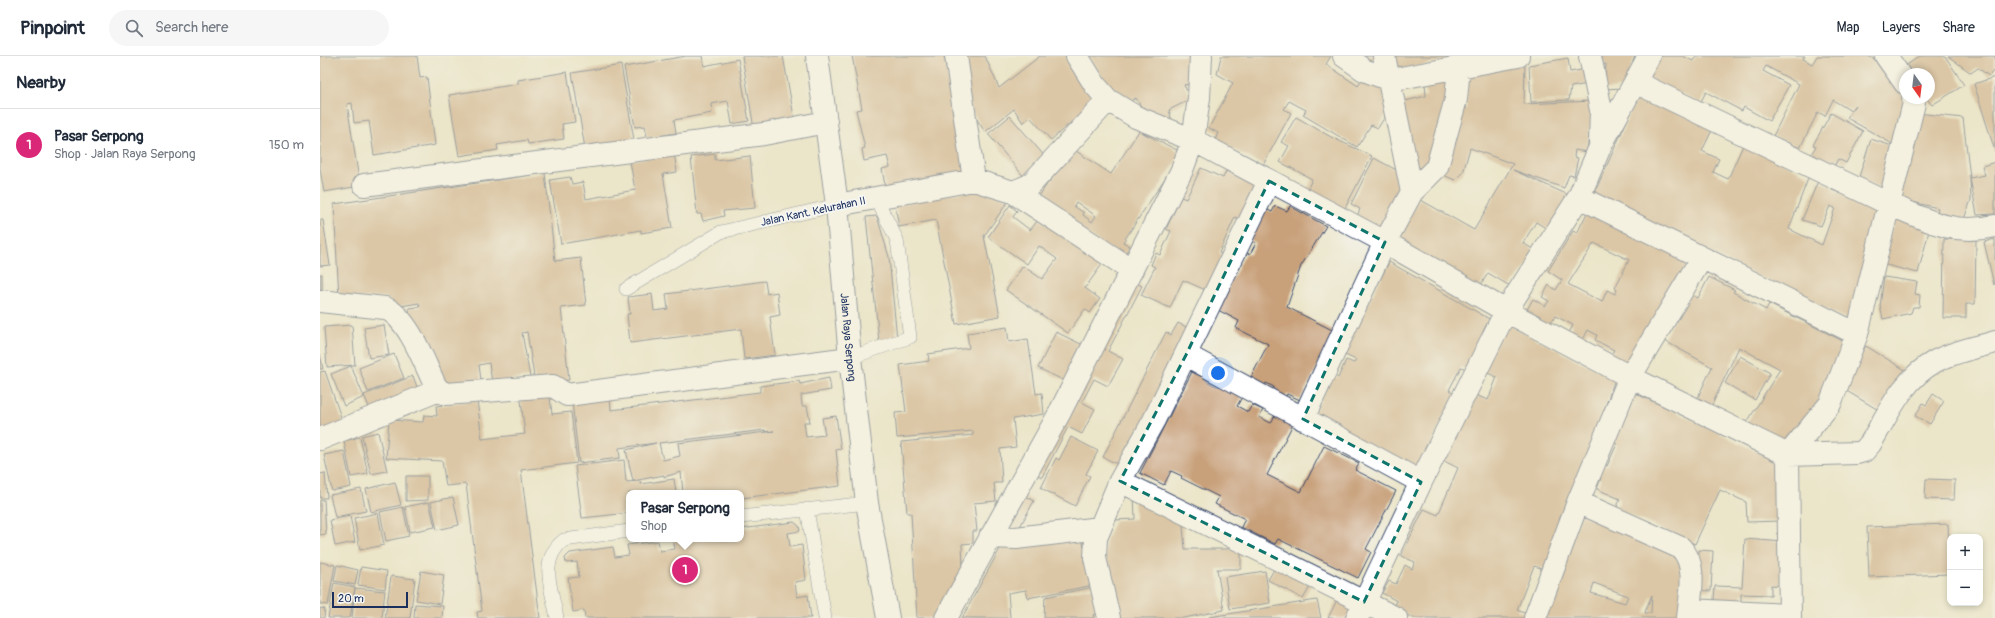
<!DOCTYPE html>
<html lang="en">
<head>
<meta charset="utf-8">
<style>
  :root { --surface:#fff; --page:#f6f6f7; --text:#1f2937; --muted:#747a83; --line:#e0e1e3; --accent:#db2777 }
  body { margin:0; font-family:Pangolin,sans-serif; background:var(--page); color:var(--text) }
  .controls { position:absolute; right:12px; bottom:12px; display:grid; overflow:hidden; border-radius:8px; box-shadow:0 2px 6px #0003 }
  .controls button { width:36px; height:36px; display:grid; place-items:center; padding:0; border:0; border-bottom:1px solid var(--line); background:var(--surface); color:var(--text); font:20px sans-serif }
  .compass { position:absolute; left:1579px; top:12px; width:36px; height:36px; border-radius:50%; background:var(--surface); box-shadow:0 2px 6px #0003; rotate:166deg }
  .scale { position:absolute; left:12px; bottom:10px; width:76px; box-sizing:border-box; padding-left:4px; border:2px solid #1b2f5e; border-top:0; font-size:11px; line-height:14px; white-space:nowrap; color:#1b2f5e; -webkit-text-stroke:3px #f6f6f2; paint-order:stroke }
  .you { position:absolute; left:898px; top:317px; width:14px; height:14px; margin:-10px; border:3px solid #fff; border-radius:50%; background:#1a73e8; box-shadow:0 0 0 6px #1a73e833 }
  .badge { display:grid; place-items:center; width:26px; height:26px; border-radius:50%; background:var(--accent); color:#fff; font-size:13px; font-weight:700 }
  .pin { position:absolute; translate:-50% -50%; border:2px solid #fff; box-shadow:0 1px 4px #0006 }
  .popup { position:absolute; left:306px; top:434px; width:118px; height:52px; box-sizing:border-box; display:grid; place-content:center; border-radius:8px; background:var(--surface); filter:drop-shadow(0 1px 3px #0005); font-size:13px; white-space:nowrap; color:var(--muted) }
  .popup b { font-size:15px; color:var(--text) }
  .popup::after { content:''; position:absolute; left:50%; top:100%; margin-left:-8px; border:8px solid transparent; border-top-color:var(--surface) }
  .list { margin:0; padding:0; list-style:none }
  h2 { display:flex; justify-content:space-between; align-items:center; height:52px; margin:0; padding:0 16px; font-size:17px }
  h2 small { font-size:13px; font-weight:400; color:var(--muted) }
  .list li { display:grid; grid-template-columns:26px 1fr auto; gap:12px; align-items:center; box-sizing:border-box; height:72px; padding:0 16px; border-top:1px solid var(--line) }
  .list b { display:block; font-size:15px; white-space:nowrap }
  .list p { margin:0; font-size:13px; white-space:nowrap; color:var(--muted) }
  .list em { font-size:13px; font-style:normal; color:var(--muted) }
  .icon { flex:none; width:22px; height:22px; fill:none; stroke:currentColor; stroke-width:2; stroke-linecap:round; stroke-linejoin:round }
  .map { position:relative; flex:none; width:1675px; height:562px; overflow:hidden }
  header { display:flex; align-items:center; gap:24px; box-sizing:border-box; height:56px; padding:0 20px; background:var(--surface); border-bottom:1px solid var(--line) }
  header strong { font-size:19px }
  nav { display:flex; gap:22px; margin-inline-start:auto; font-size:14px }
  .search { width:280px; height:36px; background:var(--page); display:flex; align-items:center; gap:10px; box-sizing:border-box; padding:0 14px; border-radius:22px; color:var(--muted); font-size:15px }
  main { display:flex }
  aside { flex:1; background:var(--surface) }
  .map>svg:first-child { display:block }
  .building { fill:#c8a07a; fill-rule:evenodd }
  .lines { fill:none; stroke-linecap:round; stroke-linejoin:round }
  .service-casing { stroke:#3a4a6e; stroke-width:14 }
  .minor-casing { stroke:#3a4a6e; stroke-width:24 }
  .secondary-casing { stroke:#3a4a6e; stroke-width:24 }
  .service { stroke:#fff; stroke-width:13 }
  .minor { stroke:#fff; stroke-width:22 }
  .secondary { stroke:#fff; stroke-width:22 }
  .marked { fill:none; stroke:#0f766e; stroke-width:3; stroke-dasharray:8 5; stroke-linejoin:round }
  .labels { text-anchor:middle; stroke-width:3.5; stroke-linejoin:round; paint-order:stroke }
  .street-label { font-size:11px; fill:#1b2f5e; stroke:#f6f6f2 }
</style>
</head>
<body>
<header>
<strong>Pinpoint</strong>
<div class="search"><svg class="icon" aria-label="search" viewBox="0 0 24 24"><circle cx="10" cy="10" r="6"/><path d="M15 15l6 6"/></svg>Search here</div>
<nav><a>Map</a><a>Layers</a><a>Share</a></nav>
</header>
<main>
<aside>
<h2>Nearby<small></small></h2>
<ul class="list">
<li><span class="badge">1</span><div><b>Pasar Serpong</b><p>Shop · Jalan Raya Serpong</p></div><em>150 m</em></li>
</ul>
</aside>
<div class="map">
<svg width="1675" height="562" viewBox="0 0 1675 562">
  <rect width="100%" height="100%" fill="#f6f6f2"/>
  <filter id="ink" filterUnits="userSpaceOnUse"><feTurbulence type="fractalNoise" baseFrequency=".025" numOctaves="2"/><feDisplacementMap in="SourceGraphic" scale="8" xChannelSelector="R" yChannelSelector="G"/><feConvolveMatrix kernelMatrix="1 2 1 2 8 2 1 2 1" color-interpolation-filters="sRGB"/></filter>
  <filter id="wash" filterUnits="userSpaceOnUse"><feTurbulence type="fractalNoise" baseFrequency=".012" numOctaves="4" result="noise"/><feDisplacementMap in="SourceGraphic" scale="16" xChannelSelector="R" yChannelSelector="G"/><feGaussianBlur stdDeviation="0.9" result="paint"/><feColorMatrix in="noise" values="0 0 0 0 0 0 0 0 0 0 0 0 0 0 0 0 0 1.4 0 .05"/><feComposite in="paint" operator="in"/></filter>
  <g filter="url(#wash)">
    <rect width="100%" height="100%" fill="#ebe5c9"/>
    <g id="blocks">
      <!-- building -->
      <path class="building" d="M0,0H97L100,22L107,21L115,89L54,99L49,65L34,67L32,47L27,48L40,130L4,136L0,113Z
        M366,0H382L384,10L418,3L429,65L412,68L408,45L391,48L392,57L354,64L356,77L327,82L325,70L315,71L304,11Z
        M422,0H463L475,66L434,73Z
        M532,0H624L648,119L566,135L562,113L570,111L567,100L544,105L542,93L545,92L536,54L542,53Z
        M638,0H665L679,32L720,0H750L775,45L731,84L710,61L703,67L694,53L665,76L651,54Z
        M769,0H869L873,22L869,28L864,29L871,43L849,54L852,65L825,57L816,42L805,48L793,38Z
        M901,0H1011L1006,8L1038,30L1044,21L1064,34L1069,54L1058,72L1051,69L1037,91L983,59L986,54L969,45L964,53L971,57L943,109L895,84L898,77L889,72L913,27L897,18Z
        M1039,0H1061L1058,16Z
        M1073,0H1152L1076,14Z
        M1278,0H1315L1304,32L1284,33L1286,8L1280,9Z
        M1337,0H1363L1373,5L1376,0H1485L1483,3L1492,8L1497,0H1548L1562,7L1588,47L1576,90L1527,62L1536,49L1531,55L1513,44L1505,60L1498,56L1480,92L1453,80L1479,28L1446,10L1443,15L1469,29L1449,65L1424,51L1422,55L1386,36L1380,47L1325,22Z
        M1600,0H1625L1644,29L1612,49L1606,42H1609V18H1586L1582,12Z
        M1628,0H1675V13L1669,20L1658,12L1651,17Z
        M1248,2L1250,16L1266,13L1268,28L1251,31L1249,44L1211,46L1209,9Z
        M1205,8L1204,48L1273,45L1267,96L1255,94L1254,101L1258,102L1254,120L1249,119L1244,132L1193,114L1253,141L1232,176L1216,166L1203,187L1219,197L1190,230L1168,217L1159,232L1076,187L1099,143L1154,174L1193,108L1150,92L1143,117L1135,124L1121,118L1140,52L1146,53L1148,18Z
        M301,9L314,84L265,92L252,17Z
        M247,16L255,66L242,68L244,83L208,88L207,84L177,89L178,94L139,100L129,39L198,28V24Z
        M1675,21V95L1654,28Z
        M1129,22L1114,110L1096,114L1081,46L1106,40L1105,27Z
        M1319,38L1393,72L1382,95L1399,103L1393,116L1408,123L1424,87L1489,120L1469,173L1502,189L1515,152L1510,150L1501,170L1482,164L1498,125L1514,131L1512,134L1520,137V136L1559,148L1533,266L1273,140Z
        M1511,57L1543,75L1526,107L1518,103L1513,112L1490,100L1496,90L1493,89Z
        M1597,57L1643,62L1650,122L1665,119L1662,110L1675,106V158L1657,159L1650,122L1651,144L1644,163L1616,159L1618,152L1579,143Z
        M690,60L727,103L705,122L668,78Z
        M976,61L1011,81L1052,100L1023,156L986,137L992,123L960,106L969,90L961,86Z
        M819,75L857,94L859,101L803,186L810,190L803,201L716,145L727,128L756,95L791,118ZM756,146L776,160L772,166L763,159L764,157L754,150Z
        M1551,83L1575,91L1563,132L1538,124Z
        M354,97L357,116L343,118L352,172L321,177V174L241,188L230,124L250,121L252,128L263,126L266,143L315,134L310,105Z
        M395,98V104L430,100L435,152L403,155L404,160L383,165L381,158H377L371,101Z
        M1054,102L1082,117L1084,131L1063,172L1036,163L1040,153L1031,148Z
        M881,112L903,122L906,115L936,128L923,165L915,161L899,197L903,199L890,236L863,224L850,252L821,239L835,211L831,209L836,197L840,199L851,175L846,173L861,141L866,143Z
        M225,117L235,205L261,202L266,249L241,252L249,324L215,327L207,276L202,277L210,321L172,326L169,307L159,309L161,324L122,329L90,264L89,252L100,251L99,247L75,251L66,241L19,242L14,148Z
        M660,133L689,144L664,180L680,260L636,268L616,164L579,171L575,149Z
        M690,149L697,155L693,161L710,174L719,163L783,207L765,232L780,243L770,257L765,253L748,277L686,234L703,210L722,223L737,203L719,190L707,208L668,181Z
        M955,150L967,155L970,150L1006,170L981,210L967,251L1016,276L980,344L967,338L962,347L949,340L954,331L946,327L943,332L929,325L948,288L916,272L919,265L896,253L926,197L930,198L936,187L930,184L946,153L952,156Z
        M1267,157L1369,205L1308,309L1290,300L1294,294L1275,284L1277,279L1268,274L1262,286L1248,279L1253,269L1235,260L1229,270L1205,257L1213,243L1225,250L1229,245L1222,241L1229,229L1236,234L1242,224L1228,215L1253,175L1257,177ZM1274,187L1309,204L1295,232L1297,234L1295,238L1287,234L1282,246L1248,228Z
        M557,160L569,201L577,283L559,285L546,161Z
        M1575,161L1610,171L1598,217L1562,208Z
        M0,164H3L10,209L0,210Z
        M1624,183L1656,184L1655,248H1646V262H1623Z
        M1675,183V228L1674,229L1664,186Z
        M1069,206L1173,265L1148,314L1141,311L1129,334L1136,338L1099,412L992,361L1013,319L1018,322L1026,304L1034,307L1036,304L1023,298Z
        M0,218H2V239H0Z
        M1389,221L1415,234L1413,236L1446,254L1449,248L1527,287L1495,352L1463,386L1426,368L1460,313L1419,291L1391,351L1377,343L1392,311L1343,284L1370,238L1378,242Z
        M1564,221L1597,226L1595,238L1600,239L1599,251H1593L1591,257L1563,263L1560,250Z
        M445,225L447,238L457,236L460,259L450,261L455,299L424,303L421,273L310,287L307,258H310L308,241L332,238L334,255L348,253L346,238Z
        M814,226L822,230L788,295L803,303L788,330L774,323L762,346L775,353L762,378L748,371L722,421L714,417Z
        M858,267L874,275L805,412L783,401L846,276L851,279Z
        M1186,268L1295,323L1228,514L1214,510L1197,554L1211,560L1210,562H1093L1073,552L1077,545L1062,537L1069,525L1076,528L1085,509L1092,513L1095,506L1081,500L1104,453L1118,459L1138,412L1122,404L1153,338L1168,344L1177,321L1163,315Z
        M32,269L35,309L7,311L4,271Z
        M64,269L69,299L49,302L44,272Z
        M687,271L689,286L708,283L716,338L722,337L724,358L693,363L696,391L680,393L682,427H674L676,445L654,447L657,475H653V487L642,488L643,513L620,562H597L591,457H587L581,386L653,379V375L577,382L575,357L586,356L580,309L609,305L608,298L649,292L647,277Z
        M736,276L763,289L745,325L718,312Z
        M1546,290L1590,317L1565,358L1520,331Z
        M0,298L3,313H0Z
        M74,298L84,322L48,336L39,312Z
        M1420,300L1450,317L1435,344L1405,327Z
        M31,310L44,341L24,350L11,318Z
        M5,315L24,370L0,378V316Z
        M872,316L922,341L917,350L928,356L932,349L943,354L939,361L951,367L955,359L973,368L947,419L981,436L1004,390L1039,407L1035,414L1076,435L1046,493L1051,496L1038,522L958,483L955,488L921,471L925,463L895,448L899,441L861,422L862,420L851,415L844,429L820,417Z
        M93,320L100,339L52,358L44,339Z
        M509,322L511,334L481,339L482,350H487L490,366H484L486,381L505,379L502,362L516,360L521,393L516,394L520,430L421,442V437H363L361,416L344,421V419L313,425L306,394L336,387L299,392L300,402L259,407L252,346L290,341L291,354L440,336V330L479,325L480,328ZM445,374V376L454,375L358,387L360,400L343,404L339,387Z
        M229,333L232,358L251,356L257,407L201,414L220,562H158L157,556L162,555L146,428L126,430L122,405L66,402L69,364L103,366L104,359L117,360L116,350L157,344L162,383L205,378L200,337Z
        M1310,335L1354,355L1460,407L1461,465L1427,466L1426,446L1400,434L1375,488L1307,458L1295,456L1300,443L1277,433L1281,422L1278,421L1283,409L1287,410L1297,388L1291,385Z
        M1613,338L1624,345L1610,368L1595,360L1603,347L1606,349Z
        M58,376L67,415L51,418L42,380Z
        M40,381L48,418L31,421L24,385Z
        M751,381L778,395L766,418L770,420L755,450L721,432L736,402L739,404Z
        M24,395L31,431L12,435L4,399Z
        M304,404L306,426L320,425L321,428L354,423L356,437H309V457L262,462L255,410Z
        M5,417L7,442H0V418Z
        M86,420H108V444L86,445Z
        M1606,423L1635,424L1634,444L1605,443Z
        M75,426L81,449L51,456L46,433Z
        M41,433L46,455L15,461L10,439Z
        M814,438L862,460L865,493H921V513H897L904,554L864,562H797L787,517L785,487L795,464L815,463Z
        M704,439L714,445L697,476L687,470Z
        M133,441L139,469L117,474L111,446Z
        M0,444H4L6,478L0,479Z
        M109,446L115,471L90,476L85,451Z
        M83,451L89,480L66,485L60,456Z
        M58,457L64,489L40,494L34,462Z
        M1261,459L1362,500L1360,562H1223ZM1274,527L1308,540L1305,547L1271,537ZM1332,539L1331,557H1325L1326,553Z
        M30,460L35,486L15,490L10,464Z
        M474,466L479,470L480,475L468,477L470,491L482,489L486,524L475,526L477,541L488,539L491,562H265L264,554L253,556L248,522L259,521L257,506L246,507L245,502L250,497L293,491L295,501L309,499L307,489L338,485L340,495L355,493L353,483H407L408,485L421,484V473Z
        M1628,468L1630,518L1549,521L1547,471Z
        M762,483L774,529L708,542L706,534L688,537L690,562H642L681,491Z
        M1425,483L1464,486L1461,530L1451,529V539L1421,538V546L1394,544L1395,530L1422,531Z
        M1379,494L1393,495L1391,535L1376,534Z
        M0,506L15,509L8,549L0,548Z
        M17,509L38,514L35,529L14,525Z
        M956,510L991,529L983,543L948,524Z
        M41,511L67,515L65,533L38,529Z
        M101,515L124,519L120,548L96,544Z
        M945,515L950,547L910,553L905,521Z
        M71,520L95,523L90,562H65Z
        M14,527L35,531L30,562H8Z
        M774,531L779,557L773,559L774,562H724L725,541Z
        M35,532L65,535L62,562H32Z
        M997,544L1001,562H889V561Z
        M1017,544L1035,553L1030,562H1008Z
        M95,548L123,550L122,562H94Z
        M0,552L5,553L4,562H0Z"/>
    </g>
  </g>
  <g filter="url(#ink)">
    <use href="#blocks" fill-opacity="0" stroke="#3a4a6e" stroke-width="1"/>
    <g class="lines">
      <!-- service casing -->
      <g class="service-casing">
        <path id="service" d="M306,233L401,176L517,149
          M530,302L590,281L577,184L556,142
          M487,453L505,562
          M421,461L547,447
          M237,562C232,534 218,504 244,484L309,475"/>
      </g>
      <!-- minor casing -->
      <g class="minor-casing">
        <path id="minor" d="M636,0L654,124
          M757,0L775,29L788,44L816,61L873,84L1065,186L1186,255L1310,321L1468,399L1537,397L1544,395L1550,388C1568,358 1582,324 1614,306C1632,296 1655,292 1675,286
          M1024,0L1044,14L1070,24L1198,0
          M1064,0L1092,136
          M1270,0L1281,54L1280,86
          M1566,0L1585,27
          M1315,26L1569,148L1537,278L1510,348L1468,399L1470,562
          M1593,42L1594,47L1569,148C1607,164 1633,180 1675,170
          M788,44L710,129L693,136L812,214
          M44,129L444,78L506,66
          M1259,141L1537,278
          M517,149L654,124L693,136
          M0,245L65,252C88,261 105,308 115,329L119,334L126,338L233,330L247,339L530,302
          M866,299L1101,426
          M983,363L1065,186L1092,136L1117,111L1136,43L1139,11
          M0,383L119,334
          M800,425L1076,562
          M1258,446L1361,492C1378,509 1370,540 1368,562
          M670,481L696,482L780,472
          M1369,554L1470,559
          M626,562L739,358L862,114L873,84L879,42L881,0
          M789,562L775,502L776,482L800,425L834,364L949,125
          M1037,562L1101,426L1186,255L1259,141L1280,91L1329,0
          M1215,562L1258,446L1310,321L1381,203"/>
      </g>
      <!-- secondary casing -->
      <g class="secondary-casing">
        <g id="secondary">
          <path id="s1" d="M497,0L517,149L530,302L547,447L568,562"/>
        </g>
      </g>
      <!-- service -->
      <use href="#service" class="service"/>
      <!-- minor -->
      <use href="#minor" class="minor"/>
      <!-- secondary -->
      <use href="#secondary" class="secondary"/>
    </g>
  </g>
  <!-- marked area -->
  <path d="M0 0H1675V562H0ZM949,125L1065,186L983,363L1101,426L1044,546L800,425L866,299Z" fill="#ebe5c9" fill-opacity=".55" fill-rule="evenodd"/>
  <path class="marked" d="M949,125L1065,186L983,363L1101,426L1044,546L800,425L866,299Z"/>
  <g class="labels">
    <!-- street labels -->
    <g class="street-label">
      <text transform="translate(493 155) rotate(-12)" y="4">Jalan Kant. Kelurahan II</text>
      <text dy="4" stroke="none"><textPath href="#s1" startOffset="283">Jalan Raya Serpong</textPath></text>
    </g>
  </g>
</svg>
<div class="controls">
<button>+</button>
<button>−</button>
</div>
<svg class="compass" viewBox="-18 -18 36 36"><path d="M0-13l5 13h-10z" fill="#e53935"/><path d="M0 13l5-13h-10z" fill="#747a83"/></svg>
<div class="scale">20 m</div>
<div class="you"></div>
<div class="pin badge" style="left:365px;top:514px">1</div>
<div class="popup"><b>Pasar Serpong</b>Shop</div>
</div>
</main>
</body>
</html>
